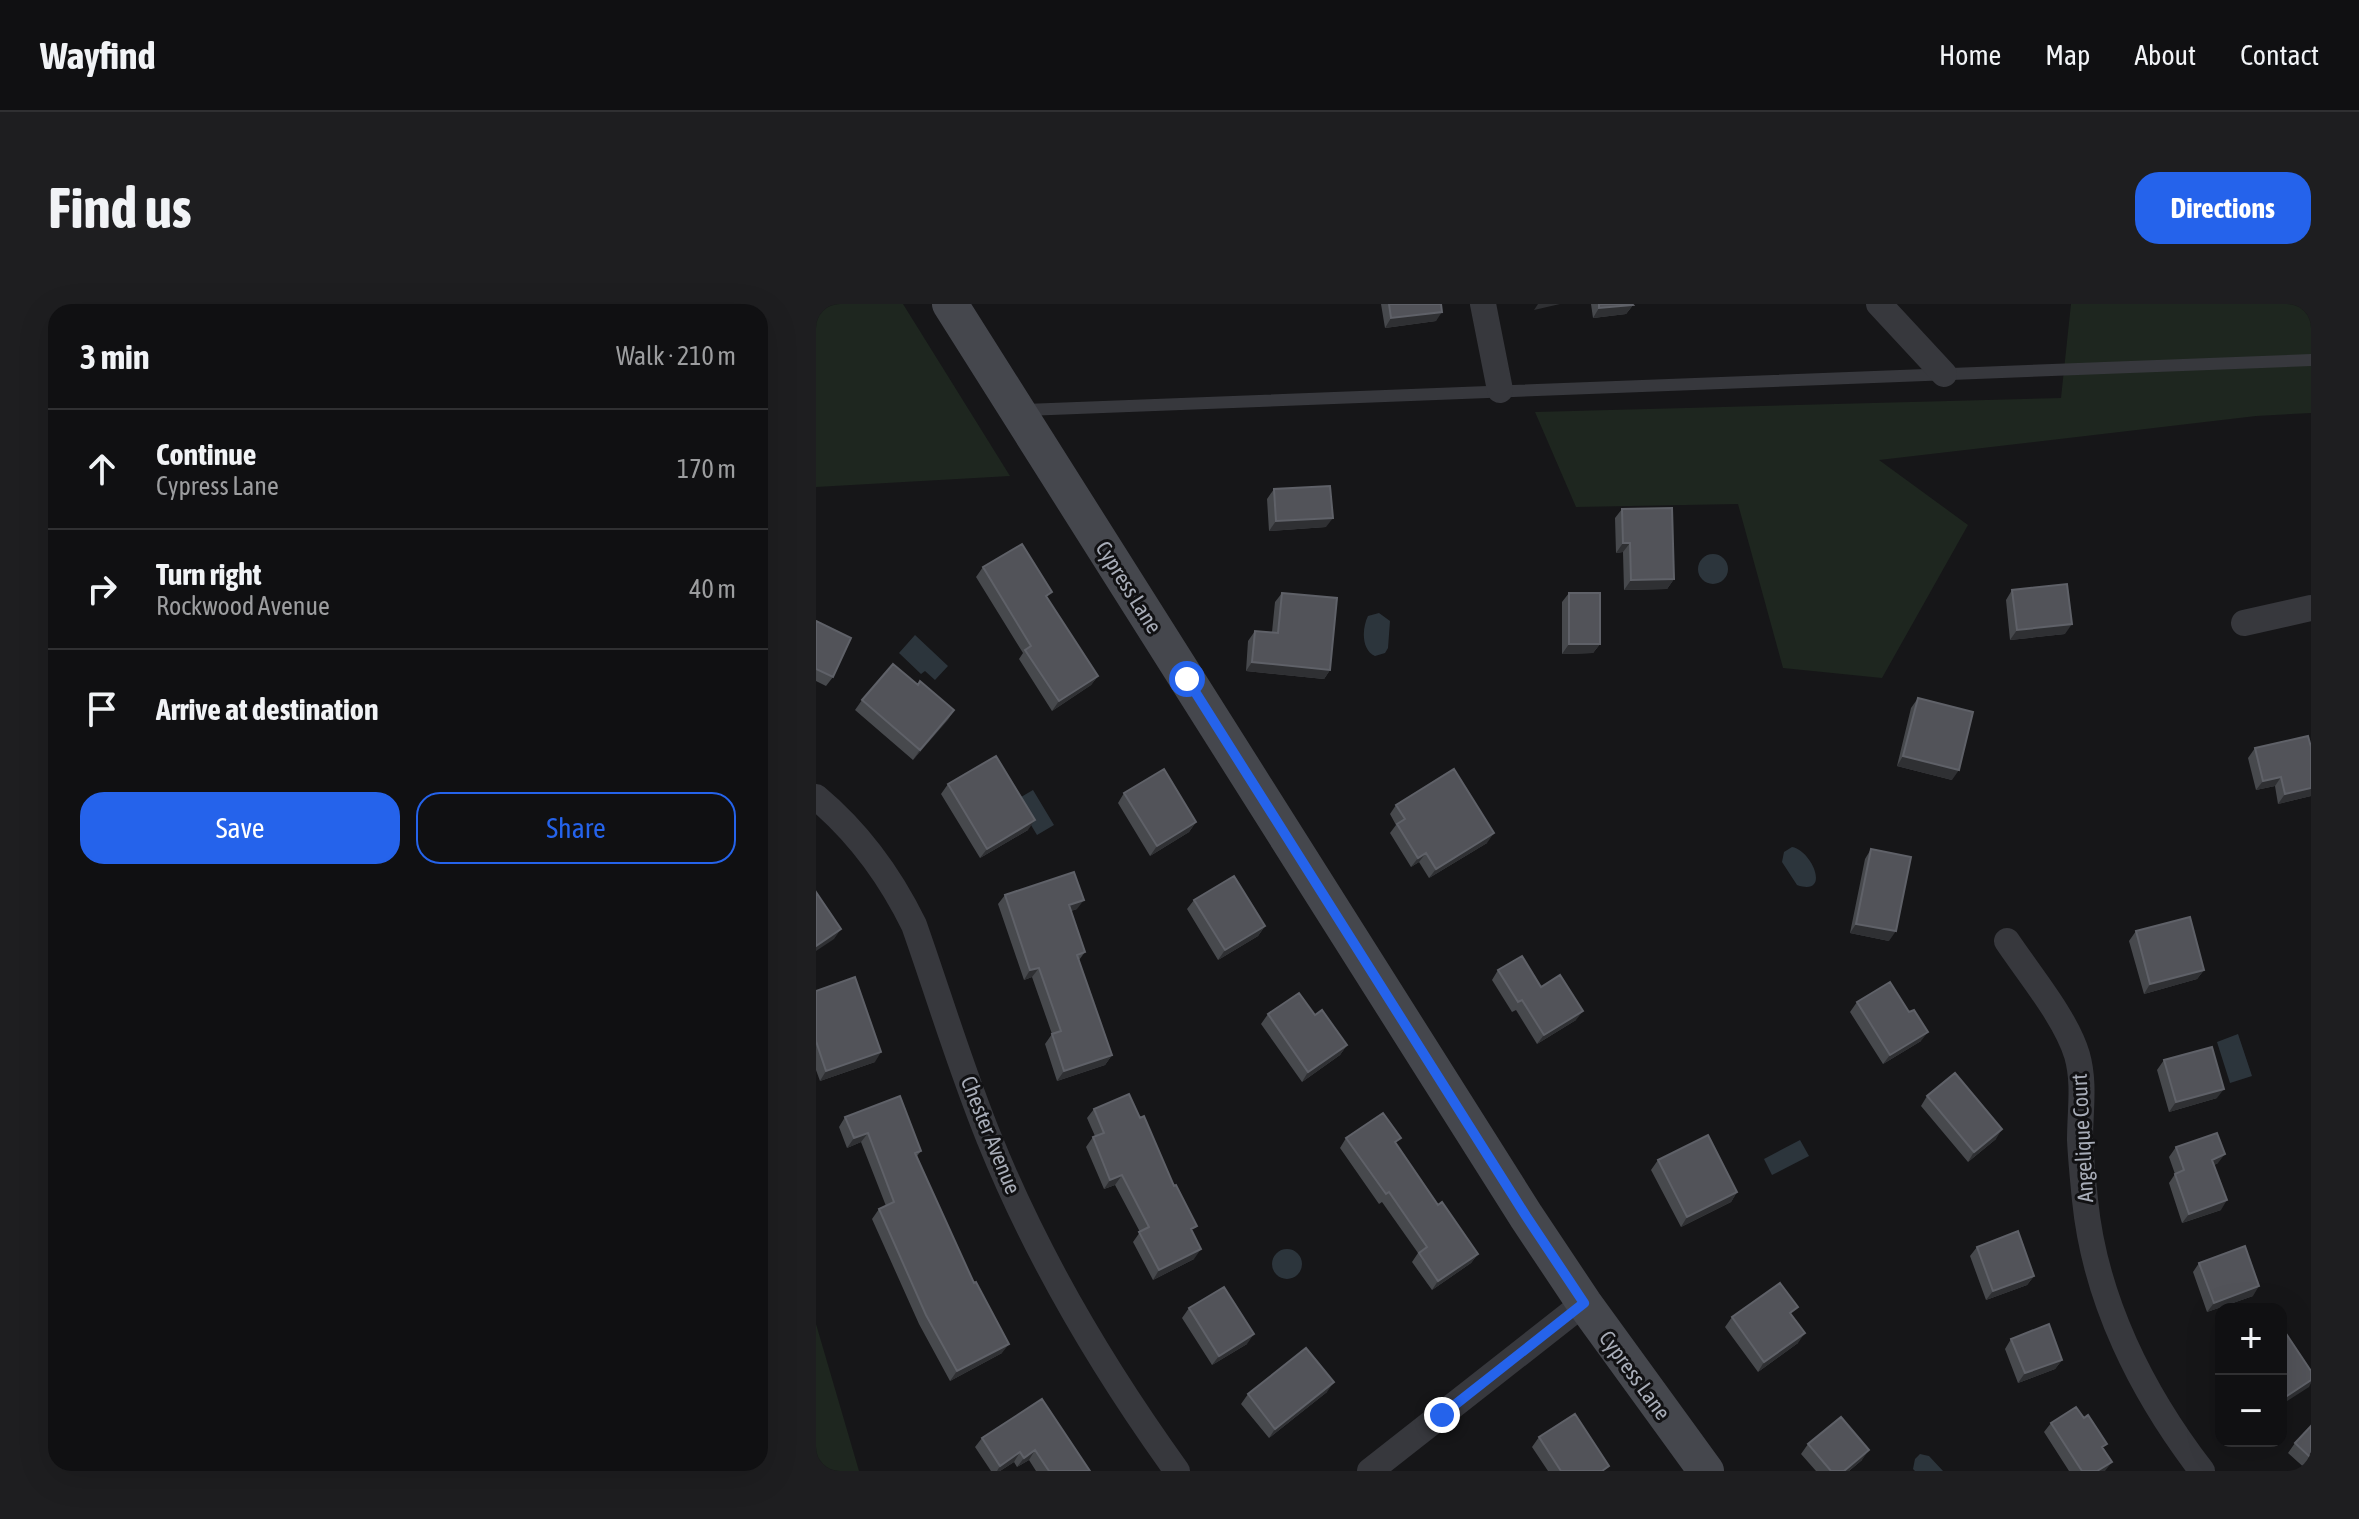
<!DOCTYPE html>
<html lang="en">
<head>
<meta charset="utf-8">
<style>
  :root { --surface:#101012; --page:#1e1e20; --text:#f1f3f6; --muted:#9c9d9f; --line:#303032; --accent:#2563eb }
  body { margin:0; font-family:"Asap Condensed",sans-serif; background:var(--page); color:var(--text) }
  .controls { position:absolute; right:24px; bottom:24px; display:grid; overflow:hidden; border-radius:16px; box-shadow:0 8px 32px #0002 }
  .controls button { width:72px; height:72px; display:grid; place-items:center; padding:0; border:0; border-bottom:2px solid var(--line); background:var(--surface); color:var(--text); font:40px sans-serif }
  .stop { position:absolute; width:24px; height:24px; margin:-18px; border:6px solid #2563eb; border-radius:50%; background:#fff }
  .stop.end { background:#2563eb; border-color:#fff; box-shadow:0 2px 8px #0008 }
  .list { margin:0; padding:0; list-style:none }
  h2 { display:flex; justify-content:space-between; align-items:center; height:104px; margin:0; padding:0 32px; font-size:34px }
  h2 small { font-size:26px; font-weight:400; color:var(--muted) }
  .list li { display:grid; grid-template-columns:52px 1fr auto; gap:24px; align-items:center; box-sizing:border-box; height:120px; padding:0 32px; border-top:2px solid var(--line) }
  .list b { display:block; font-size:30px; white-space:nowrap }
  .list p { margin:0; font-size:26px; white-space:nowrap; color:var(--muted) }
  .list em { font-size:26px; font-style:normal; color:var(--muted) }
  .actions { display:flex; gap:16px; padding:24px 32px }
  .actions a { flex:1; padding:18px 0; border:2px solid var(--accent); border-radius:24px; text-align:center; font-size:28px; color:var(--accent) }
  .actions .main { background:var(--accent); color:#fff }
  .icon { flex:none; width:44px; height:44px; fill:none; stroke:currentColor; stroke-width:2; stroke-linecap:round; stroke-linejoin:round }
  .map { position:relative; flex:none; width:1495px; height:1167px; overflow:hidden; border-radius:24px }
  header { display:flex; align-items:center; gap:48px; box-sizing:border-box; height:112px; padding:0 40px; background:var(--surface); border-bottom:2px solid var(--line) }
  header strong { font-size:38px }
  nav { display:flex; gap:44px; margin-inline-start:auto; font-size:28px }
  .intro { display:flex; align-items:center; justify-content:space-between; box-sizing:border-box; height:192px; padding:0 48px }
  h1 { margin:0; font-size:56px }
  .button { padding:20px 36px; border-radius:24px; background:var(--accent); color:#fff; font-size:28px; font-weight:700 }
  main { display:flex; gap:48px; padding:0 48px }
  aside { flex:1; background:var(--surface); border-radius:24px; box-shadow:0 8px 32px #0002 }
  .map>svg:first-child { display:block }
  .green { fill:#1e261f }
  .water { fill:#2c353c }
  .lines { fill:none; stroke-linecap:round; stroke-linejoin:round }
  .lane { stroke:#37383d; stroke-width:12 }
  .street { stroke:#37383d; stroke-width:26 }
  .secondary { stroke:#45474d; stroke-width:36 }
  .wall { fill:#47494d }
  .shaded-wall { fill:#2f3033 }
  .building { fill:#525359; stroke:#5f6168; stroke-width:2 }
  .route { stroke:#2563eb; stroke-width:10 }
  .labels { text-anchor:middle; stroke-width:6; stroke-linejoin:round; paint-order:stroke }
  .street-label { font-size:22px; fill:#a8adb8; stroke:#111113 }
</style>
</head>
<body>
<header>
<strong>Wayfind</strong>
<nav><a>Home</a><a>Map</a><a>About</a><a>Contact</a></nav>
</header>
<div class="intro"><h1>Find us</h1><a class="button">Directions</a></div>
<main>
<aside>
<h2>3 min<small>Walk · 210 m</small></h2>
<ul class="list">
<li><svg class="icon" aria-label="ahead" viewBox="0 0 24 24"><path d="M12 20V5M6 11l6-6 6 6"/></svg><div><b>Continue</b><p>Cypress Lane</p></div><em>170 m</em></li>
<li><svg class="icon" aria-label="right" viewBox="0 0 24 24"><path d="M7 20v-9h11M14 6l5 5-5 5"/></svg><div><b>Turn right</b><p>Rockwood Avenue</p></div><em>40 m</em></li>
<li><svg class="icon" aria-label="arrive" viewBox="0 0 24 24"><path d="M6 21V4h12l-3 4 3 4H6"/></svg><div><b>Arrive at destination</b></div></li>
</ul>
<div class="actions"><a class="main">Save</a><a>Share</a></div>
</aside>
<div class="map">
<svg width="1495" height="1167" viewBox="0 0 1495 1167">
  <rect width="100%" height="100%" fill="#161618"/>
  <!-- green -->
  <path class="green" d="M0,0H87L194,172L0,183Z
    M1255,0H1495V109L1440,112L1063,156L1152,221L1066,374L967,364L922,200L760,203L719,108L1245,94Z
    M0,1020L43,1167H0Z"/>
  <!-- water -->
  <path class="water" d="M882 265a15 15 0 1 1 30 0a15 15 0 1 1-30 0Z
    M563,309L574,317L572,344L569,349L559,352C545,346 546,324 552,312Z
    M99,331L132,362L119,376L109,367L105,370L83,349Z
    M217,486L238,521L221,531L200,496Z
    M976,543C997,547 1015,593 981,581L966,558L968,548Z
    M1422,730L1436,772L1414,779L1401,738Z
    M984,836L993,852L956,871L948,855Z
    M456 960a15 15 0 1 1 30 0a15 15 0 1 1-30 0Z
    M1104,1150L1113,1152L1127,1167H1099L1097,1165L1099,1155Z"/>
  <g class="lines">
    <!-- lane -->
    <path class="lane" d="M209,106L1495,56"/>
    <!-- street -->
    <path class="street" d="M667,0L684,86
      M1063,0L1128,70
      M1428,319L1495,304
      M0,493C43,529 74,572 98,621C123,692 145,765 173,834C221,953 286,1063 361,1167
      M1191,637C1213,670 1250,714 1261,751C1269,779 1264,807 1264,836C1265,856 1267,876 1269,896C1279,996 1326,1089 1386,1167
      M554,1167L768,999"/>
    <!-- secondary -->
    <path class="secondary" d="M134,0L710,912L768,999L890,1167"/>
  </g>
  <!-- wall -->
  <path class="wall" d="M565,0H625L620,17L569,24Z
    M775,0H816L817,1L810,10L777,14Z
    M458,185L510,223L453,227L451,195Z
    M806,205L858,275L851,285L808,286L807,248L800,249L799,214Z
    M167,263L232,295L282,372L275,381L236,407L203,355L207,349L160,273Z
    M1196,286L1249,330L1194,336L1190,296Z
    M466,289L514,366L508,375L430,367L432,337L439,327L456,328L459,298Z
    M753,289L784,340L777,349L746,350V298Z
    M0,317L17,373L10,382L0,377Z
    M1102,394L1136,476L1081,462L1095,404Z
    M46,396L138,406L97,456L39,406Z
    M1439,444L1495,492L1462,500L1459,482L1440,486L1432,454Z
    M132,480L212,526L164,554L125,490Z
    M308,489L380,518L373,528L334,552L302,499Z
    M580,501L671,539L613,574L603,558L595,563L574,529L580,521L574,510Z
    M1055,545L1073,637L1034,629L1049,555Z
    M189,591L261,605L255,607L269,648L263,656L296,751L289,761L241,777L229,740L236,730L216,673L208,676L182,600Z
    M378,596L449,622L442,632L402,656L371,605Z
    M1320,627L1388,666L1381,675L1328,690L1313,637Z
    M682,666L725,683L760,716L721,740L700,706L696,708L676,676Z
    M0,687L59,758L4,777L0,766Z
    M1041,698L1105,737L1067,760L1034,708Z
    M452,710L499,711L531,741L524,751L486,778L445,720Z
    M1348,756L1401,794L1353,808L1341,766Z
    M1111,792L1180,835L1152,858L1105,802Z
    M278,805L324,814L377,929L378,955L337,976L317,938L324,928L299,881L288,885L270,843L277,833L279,832L271,814Z
    M29,813L105,847L101,852L186,1049L134,1077L103,1020L56,915L63,905L70,902L45,838L31,844L23,823Z
    M530,834L580,841L622,901L662,950L655,959L616,986L596,958L602,949L566,898L563,900L524,844Z
    M1360,843L1402,859L1398,861L1405,906L1366,919L1353,879L1359,870L1353,853Z
    M842,856L921,888L915,898L865,923L835,866Z
    M1161,943L1218,972L1211,981L1170,996L1154,952Z
    M1383,959L1437,992L1391,1008L1377,968Z
    M373,1004L431,1040L396,1061L366,1014Z
    M976,1011L982,1039L942,1068L909,1023L916,1013Z
    M1195,1035L1246,1056L1239,1065L1202,1079L1189,1045Z
    M511,1088L453,1134L425,1100L432,1090Z
    M226,1095L274,1167H220L213,1156L201,1163L198,1158L184,1167H175L159,1143L166,1134Z
    M1268,1114L1287,1144L1289,1167H1253L1228,1128L1235,1119Z
    M1495,1122V1167H1492L1472,1149L1479,1139Z
    M723,1133L786,1167H732L716,1143Z
    M992,1140L1046,1156L1033,1167H1000L985,1150Z"/>
  <!-- shaded-wall -->
  <path class="shaded-wall" d="M722,0H744L718,6Z
    M817,1L810,10L777,14L783,4Z
    M626,8L620,17L569,24L575,14Z
    M517,214L510,223L453,227L460,217Z
    M807,239H814L807,248L800,249Z
    M858,275L851,285L808,286L815,276Z
    M1256,320L1249,330L1194,336L1201,326Z
    M753,340H784L777,349L746,350Z
    M436,358L514,366L508,375L430,367Z
    M282,372L275,381L236,407L243,397Z
    M138,406L132,416L97,456L104,446Z
    M1087,452L1143,466L1136,476L1081,462Z
    M1465,473L1459,482L1440,486L1447,477Z
    M1495,484V492L1462,500L1469,490Z
    M219,516L212,526L164,554L171,545Z
    M380,518L373,528L334,552L341,542Z
    M678,529L671,539L613,574L620,565Z
    M610,549L603,558L595,563L602,554Z
    M268,596L261,605L246,610L253,601Z
    M1040,620L1080,627L1073,637L1034,629Z
    M449,622L442,632L402,656L409,646Z
    M25,625L18,635L0,647V642Z
    M223,664L216,673L208,676L214,666Z
    M1388,666L1381,675L1328,690L1334,680Z
    M767,707L760,716L721,740L728,731Z
    M1112,728L1105,737L1067,760L1074,751Z
    M531,741L524,751L486,778L492,768Z
    M65,748L59,758L4,777L10,767Z
    M296,751L289,761L241,777L248,767Z
    M1408,785L1401,794L1353,808L1360,798Z
    M1186,825L1180,835L1152,858L1158,848Z
    M52,829L45,838L31,844L38,834Z
    M1409,850L1402,859L1390,865L1396,856Z
    M306,871L299,881L288,885L294,876Z
    M921,888L915,898L865,923L871,913Z
    M1411,896L1405,906L1366,919L1373,910Z
    M385,945L378,955L337,976L343,966Z
    M662,950L655,959L616,986L622,977Z
    M1218,972L1211,981L1170,996L1177,987Z
    M1443,982L1437,992L1391,1008L1398,999Z
    M989,1029L982,1039L942,1068L948,1058Z
    M438,1030L431,1040L396,1061L403,1052Z
    M193,1040L186,1049L134,1077L141,1067Z
    M1246,1056L1239,1065L1202,1079L1209,1069Z
    M1495,1076V1079L1493,1083L1465,1101V1096Z
    M518,1078L511,1088L453,1134L459,1125Z
    M219,1146L213,1156L201,1163L208,1154Z
    M1053,1146L1046,1156L1033,1167H1028Z
    M204,1148L198,1158L184,1167H181L184,1162Z
    M1296,1158L1289,1167H1281Z"/>
  <!-- building -->
  <path class="building" d="M573,0H625L626,8L575,14Z
    M783,0H816L817,1L783,4Z
    M514,182L517,214L460,217L458,185Z
    M856,204L858,275L815,276L814,239H807L806,205Z
    M206,240L236,288L230,292L282,372L243,397L209,346L215,342L167,263Z
    M1251,280L1256,320L1201,326L1196,286Z
    M466,289L521,294L514,366L436,358L439,327L462,329Z
    M753,289H784V340H753Z
    M0,317L35,334L17,373L0,365Z
    M77,360L102,381L104,377L138,406L104,446L46,396Z
    M1102,394L1157,408L1143,466L1087,452Z
    M1492,432L1495,443V484L1469,490L1465,473L1447,477L1439,444Z
    M180,452L219,516L171,545L132,480Z
    M348,465L380,518L341,542L308,489Z
    M638,465L678,529L620,565L610,549L602,554L581,520L589,515L580,501Z
    M1055,545L1095,553L1080,627L1040,620Z
    M258,568L268,596L253,601L269,648L261,651L296,751L248,767L236,730L245,727L223,664L214,666L189,591Z
    M418,572L449,622L409,646L378,596Z
    M0,588L25,625L0,642Z
    M1374,613L1388,666L1334,680L1320,627Z
    M706,652L725,683L744,671L767,707L728,731L706,696L702,698L682,666Z
    M39,673L65,748L10,767L0,737V687Z
    M1074,678L1093,708L1098,706L1112,728L1074,751L1041,698Z
    M483,689L499,711L506,706L531,741L492,768L452,710Z
    M1396,743L1408,785L1360,798L1348,756Z
    M1139,769L1186,825L1158,848L1111,792Z
    M313,790L324,814L328,812L358,882L360,881L381,922L375,925L385,945L343,966L323,928L333,923L306,871L294,876L277,833L288,829L278,805Z
    M84,792L105,847L99,849L158,979L160,978L193,1040L141,1067L110,1011L63,905L78,898L52,829L38,834L29,813Z
    M567,809L585,834L579,838L622,901L626,898L662,950L622,977L603,949L611,943L573,888L570,890L530,834Z
    M1401,829L1409,850L1396,856L1411,896L1373,910L1359,870L1368,866L1360,843Z
    M892,831L921,888L871,913L842,856Z
    M1202,927L1218,972L1177,987L1161,943Z
    M1429,942L1443,982L1398,999L1383,959Z
    M964,979L982,1003L974,1009L989,1029L948,1058L916,1013Z
    M408,983L438,1030L403,1052L373,1004Z
    M1233,1020L1246,1056L1209,1069L1195,1035Z
    M1465,1022L1495,1067V1076L1465,1096Z
    M490,1044L518,1078L459,1125L432,1090Z
    M226,1095L274,1167H233L219,1146L208,1154L204,1148L184,1162L166,1134Z
    M1260,1103L1268,1114L1272,1111L1291,1140L1286,1143L1296,1158L1281,1167H1266L1235,1119Z
    M759,1110L793,1162L786,1167H745L723,1133Z
    M1025,1113L1053,1146L1028,1167H1015L992,1140Z
    M1495,1122V1154L1479,1139Z"/>
  <g class="lines">
    <!-- route -->
    <path class="route" d="M371,375L710,912L768,999L626,1111"/>
  </g>
  <g class="labels">
    <!-- street labels -->
    <g class="street-label">
      <text transform="translate(313 283) rotate(58)" y="8">Cypress Lane</text>
      <text transform="translate(175 831) rotate(68)" y="8">Chester Avenue</text>
      <text transform="translate(1266 834) rotate(-93)" y="8">Angelique Court</text>
      <text transform="translate(819 1071) rotate(54)" y="8">Cypress Lane</text>
    </g>
  </g>
</svg>
<div class="controls">
<button>+</button>
<button>−</button>
</div>
<div class="stop" style="left:371px;top:375px"></div>
<div class="stop end" style="left:626px;top:1111px"></div>
</div>
</main>
</body>
</html>
